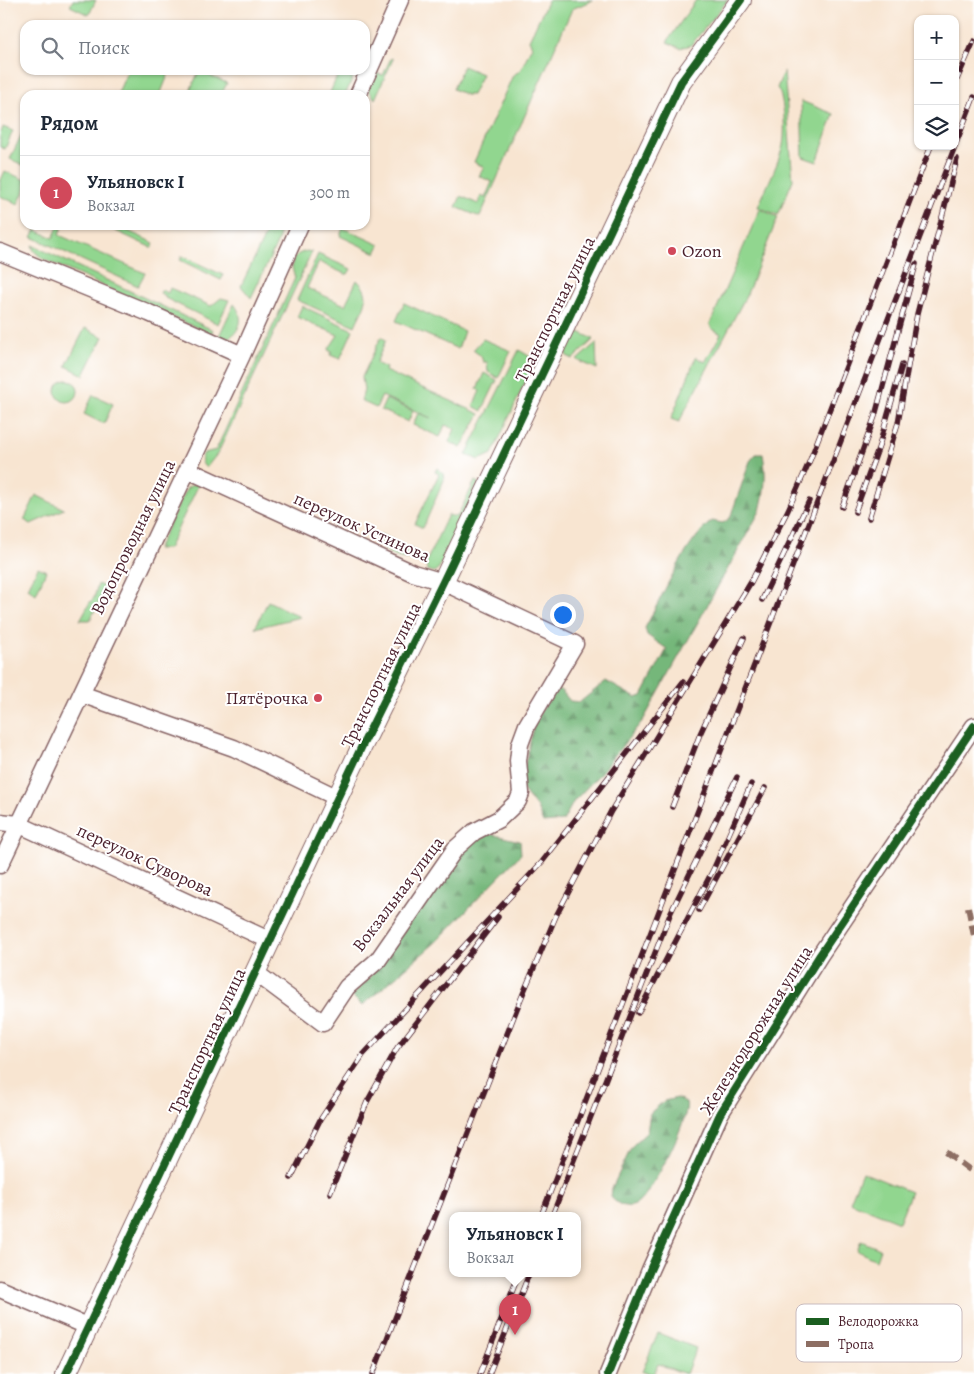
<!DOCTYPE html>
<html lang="ru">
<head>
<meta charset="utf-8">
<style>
  :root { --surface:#fff; --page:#f2f2f3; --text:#1f2937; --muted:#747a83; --line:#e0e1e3; --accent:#d1495b }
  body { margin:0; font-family:Alegreya,serif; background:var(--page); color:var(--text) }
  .controls { position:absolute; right:15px; top:15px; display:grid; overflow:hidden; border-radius:10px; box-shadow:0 1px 4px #0004 }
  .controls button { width:45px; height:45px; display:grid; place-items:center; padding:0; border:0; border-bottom:1px solid var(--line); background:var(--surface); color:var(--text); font:25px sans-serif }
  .you { position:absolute; left:562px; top:614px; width:18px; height:18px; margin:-12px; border:4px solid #fff; border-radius:50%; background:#1a73e8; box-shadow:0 0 0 8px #1a73e833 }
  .badge { display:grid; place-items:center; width:32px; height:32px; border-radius:50%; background:var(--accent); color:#fff; font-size:16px; font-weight:700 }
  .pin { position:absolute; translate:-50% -41px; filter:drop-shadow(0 1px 2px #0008) }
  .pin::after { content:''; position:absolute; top:26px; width:18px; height:15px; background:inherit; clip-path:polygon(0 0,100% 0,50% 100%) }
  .popup { position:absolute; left:449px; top:1212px; width:132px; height:65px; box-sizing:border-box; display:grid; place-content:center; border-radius:10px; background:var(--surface); filter:drop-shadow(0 1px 4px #0005); font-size:16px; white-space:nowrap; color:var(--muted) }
  .popup b { font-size:19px; color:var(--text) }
  .popup::after { content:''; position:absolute; left:50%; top:100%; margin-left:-10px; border:10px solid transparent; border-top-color:var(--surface) }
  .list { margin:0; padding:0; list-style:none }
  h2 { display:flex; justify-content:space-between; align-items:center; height:65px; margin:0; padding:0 20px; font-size:21px }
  h2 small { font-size:16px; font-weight:400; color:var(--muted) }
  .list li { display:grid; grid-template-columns:32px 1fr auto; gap:15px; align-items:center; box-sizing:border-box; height:75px; padding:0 20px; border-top:1px solid var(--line) }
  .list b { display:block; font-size:19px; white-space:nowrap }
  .list p { margin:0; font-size:16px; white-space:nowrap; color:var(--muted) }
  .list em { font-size:16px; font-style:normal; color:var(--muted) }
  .icon { flex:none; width:28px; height:28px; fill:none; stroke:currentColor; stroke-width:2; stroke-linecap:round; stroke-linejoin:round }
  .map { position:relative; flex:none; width:974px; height:1374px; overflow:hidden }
  .search { position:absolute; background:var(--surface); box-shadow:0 1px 4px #0004; left:20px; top:20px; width:350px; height:55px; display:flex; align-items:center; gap:12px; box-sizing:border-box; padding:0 18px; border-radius:15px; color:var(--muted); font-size:19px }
  .panel { position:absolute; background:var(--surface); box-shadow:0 1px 4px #0004; left:20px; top:90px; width:350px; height:140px; border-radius:15px }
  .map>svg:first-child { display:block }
  .green { fill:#91d68f; stroke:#6e7a5d }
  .forest { fill:url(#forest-firs); stroke:#5f6b52 }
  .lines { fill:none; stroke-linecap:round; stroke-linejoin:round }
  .minor-casing { stroke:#876465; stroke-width:19 }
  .tertiary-casing { stroke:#876465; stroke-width:22 }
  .minor { stroke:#fff; stroke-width:16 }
  .tertiary { stroke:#fff; stroke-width:20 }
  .rail-casing { stroke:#4a1f2b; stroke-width:5.5 }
  .rail { stroke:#fff; stroke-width:4; stroke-dasharray:11; stroke-linecap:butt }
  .quiet { stroke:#8d6e63; stroke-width:6; stroke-dasharray:12 6; stroke-linecap:butt }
  .cycleway-casing { stroke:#fff; stroke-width:11 }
  .cycleway { stroke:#1b5e20; stroke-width:8 }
  .poi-dot { fill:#d1495b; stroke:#fff; stroke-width:2 }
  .labels { text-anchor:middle; stroke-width:4; stroke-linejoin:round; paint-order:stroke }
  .poi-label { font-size:18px; fill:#4a1f2b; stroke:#fff; text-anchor:start }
  .street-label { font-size:18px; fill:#4a1f2b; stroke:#fff }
  .key { fill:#fff; stroke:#c9bcbf; stroke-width:1 }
  .key-label { font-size:14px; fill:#4a1f2b }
</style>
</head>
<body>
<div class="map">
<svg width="974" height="1374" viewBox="0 0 974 1374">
  <defs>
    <pattern id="forest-firs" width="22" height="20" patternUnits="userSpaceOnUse" patternTransform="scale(1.25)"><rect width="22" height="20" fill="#74b77a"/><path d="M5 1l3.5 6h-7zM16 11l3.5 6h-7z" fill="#619464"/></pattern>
  </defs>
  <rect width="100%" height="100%" fill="#fff"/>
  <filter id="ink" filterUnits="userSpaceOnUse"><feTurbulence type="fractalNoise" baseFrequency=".02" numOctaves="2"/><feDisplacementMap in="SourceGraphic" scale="10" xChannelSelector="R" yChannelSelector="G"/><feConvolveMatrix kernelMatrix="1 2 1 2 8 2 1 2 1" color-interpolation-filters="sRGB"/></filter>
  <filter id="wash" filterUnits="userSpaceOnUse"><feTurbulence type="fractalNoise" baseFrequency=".0096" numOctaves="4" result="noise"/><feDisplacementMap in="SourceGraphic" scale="20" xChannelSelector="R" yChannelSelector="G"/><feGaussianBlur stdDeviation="1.12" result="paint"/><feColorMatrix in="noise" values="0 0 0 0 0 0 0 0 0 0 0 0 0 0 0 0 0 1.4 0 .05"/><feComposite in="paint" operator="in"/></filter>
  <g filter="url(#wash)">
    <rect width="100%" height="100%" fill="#f8e5d1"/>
    <!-- green -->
    <path class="green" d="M73,0H96L89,15L70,6Z
      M548,0H593L572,9L480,217L456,207L461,196L478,204L481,196L485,198L492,182L479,176L484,167L474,162L513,75L520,71L532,46L529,40Z
      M696,0H728L691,45L680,48L667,42Z
      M391,58L393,59L375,99L367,88L374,73L383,75Z
      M463,66L482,74L472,95H466L453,89Z
      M128,70H170L160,95H117Z
      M199,71L227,83L221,95H188Z
      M784,71L793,180L778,215L758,207C766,188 776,169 782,149C786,137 785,97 777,88Z
      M339,72L353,78L345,95H329Z
      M801,101L834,114L817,162L803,157Z
      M3,127L13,131L5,149L0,147V135Z
      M25,127V166L10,159Z
      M5,171L25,180V189L18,204L0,196V182Z
      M760,209L778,217L747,294L679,422L671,419L696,357L705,362L721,334L711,328L710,324Z
      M59,225H63L59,235L145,273L138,286L32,237L36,230L53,238Z
      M103,225H115L154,243L152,248Z
      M270,225L279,226V239L251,298L241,286Z
      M343,228L380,245L376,253L340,236Z
      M32,245L213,330L211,334L43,259L34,251Z
      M307,251L312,252L218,453L206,468C201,463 200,459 204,453L216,450L295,278C290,264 290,255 307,251Z
      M318,254L351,269L348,274H345L319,262L307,288L345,305L357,280C374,297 363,307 355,326L297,300Z
      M182,256L223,275L221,280L180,260Z
      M170,288L211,306L221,298L229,300L218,324L165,298L166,296L160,293L162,290L168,293Z
      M404,303L464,331L458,349L396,321Z
      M234,304C243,315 243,328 230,337L218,338Z
      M302,306L353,330L340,359L330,355L332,352L328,350L338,335L297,317Z
      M85,328L103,337L84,375L66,366Z
      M572,329L594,339L573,359L567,356L564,351Z
      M381,337L386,340L376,363L386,368L385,371L480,414L461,448L449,442L455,429L445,425L440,437L413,425L418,413L431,418L382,396L376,408L361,401L364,390L362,377Z
      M483,339L511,351L498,378L488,372L487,362H483L481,356L473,350Z
      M596,343L597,369L577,360Z
      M519,350L529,356L531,370L492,454L479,460L466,455Z
      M484,373L497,380L482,411L473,406L480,391L477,389Z
      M56 391a11 11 0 1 1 22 0a11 11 0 1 1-22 0Z
      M93,395L113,404L104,424L84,414Z
      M386,399L413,411L408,422L381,410Z
      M437,468L443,473L444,480L423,528L415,524L439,474L435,472Z
      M475,481L479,483L439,568L434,572L427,570L426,562L448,515L457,517Z
      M194,484H199L168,549H157L187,488Z
      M36,495L64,509L31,524L24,520Z
      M380,534L417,552L407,559C392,558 380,550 380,534Z
      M38,567L46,571L36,594L28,588Z
      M98,584L106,588L90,620H80L90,602L94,598Z
      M268,601L300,617L255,628Z
      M862,1172L911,1192L899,1222L850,1202Z
      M861,1241L880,1249L876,1260L857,1251Z
      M658,1333L696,1348L686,1374L658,1364L654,1374L642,1372Z"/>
    <!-- forest -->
    <path class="forest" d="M756,454H763C767,475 765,491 760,511L644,719L598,776L574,801L563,821L543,823L537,808L520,786L535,720L556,689L561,690L570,701L580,702L606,681L636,698L642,696L667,649L647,635L645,628C662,597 685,542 712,521L723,523L730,518L750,461Z
      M486,833L520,841L521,854L435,943L362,1006L352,996L369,978L458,851Z
      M677,1098L686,1102C692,1115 649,1200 635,1205C627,1209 616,1204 611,1197L612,1188L632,1146L647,1132L650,1113L664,1101Z"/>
  </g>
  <g filter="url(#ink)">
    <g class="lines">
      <!-- minor casing -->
      <g class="minor-casing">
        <path id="minor" d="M358,95L400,0
          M0,252L149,313L242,355
          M188,470L413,573L443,582L575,644L527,725L520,744L518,761L521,793L518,801L499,819L474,832L455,849L378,960L347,987L323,1023L256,973
          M81,694L234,748L338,798
          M0,822L18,824L271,941
          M0,865L242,355L300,225
          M0,1289L89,1327
          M608,1374L650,1270L720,1114L820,955L974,726"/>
      </g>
      <!-- tertiary casing -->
      <g class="tertiary-casing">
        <path id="tertiary" d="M66,1374L361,748L443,582L681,82L741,0"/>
      </g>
      <!-- minor -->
      <use href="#minor" class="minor"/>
      <!-- tertiary -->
      <use href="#tertiary" class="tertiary"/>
      <!-- rail casing -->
      <g class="rail-casing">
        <path id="rail" d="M955,84L974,41
          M842,507L875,416L916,264
          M855,512L879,446L902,365
          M869,518L898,423L917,314L957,159
          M762,600L809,501
          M672,807L700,734L744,638
          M699,910L765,788
          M638,1013L713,870L751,784
          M291,1178L320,1120L363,1055L542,862L683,682
          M330,1193L367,1102L397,1048L498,917
          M541,1216L974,97
          M552,1216L671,912L737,777
          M373,1374L520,1001L556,916L611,811L751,582L788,510L810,460L931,146
          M480,1374L519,1274
          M489,1374L529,1274"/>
      </g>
      <!-- rail -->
      <use href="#rail" class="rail"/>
      <!-- quiet -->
      <path class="quiet" d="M968,907L974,936
        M946,1152L974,1173"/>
      <!-- cycleway casing -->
      <g class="cycleway-casing">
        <path id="cycleway" d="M66,1374L361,748L443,582L681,82L741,0
          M608,1374L650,1270L720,1114L820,955L974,726"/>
      </g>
      <!-- cycleway -->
      <use href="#cycleway" class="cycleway"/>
    </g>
  </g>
  <!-- markers -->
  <g class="poi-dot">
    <circle cx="672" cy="251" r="5"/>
    <circle cx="318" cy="698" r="5"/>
  </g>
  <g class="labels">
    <!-- poi labels -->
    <g class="poi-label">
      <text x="682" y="257">Ozon</text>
      <text x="308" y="704" text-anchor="end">Пятёрочка</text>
    </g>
    <!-- street labels -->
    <g class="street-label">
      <text transform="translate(555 309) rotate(-64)" y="6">Транспортная улица</text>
      <text transform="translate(362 527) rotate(24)" y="6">переулок Устинова</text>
      <text transform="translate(133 537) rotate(-64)" y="6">Водопроводная улица</text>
      <text transform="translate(381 675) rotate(-64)" y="6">Транспортная улица</text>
      <text transform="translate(145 860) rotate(25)" y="6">переулок Суворова</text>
      <text transform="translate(398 894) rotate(-53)" y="6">Вокзальная улица</text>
      <text transform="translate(756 1030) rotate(-58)" y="6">Железнодорожная улица</text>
      <text transform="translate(207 1041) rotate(-65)" y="6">Транспортная улица</text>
    </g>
  </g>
  <!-- legend -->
  <rect x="796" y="1304" width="166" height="58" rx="8" class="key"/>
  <rect x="806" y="1318" width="23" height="7" fill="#1b5e20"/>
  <rect x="806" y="1341" width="23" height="6" fill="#8d6e63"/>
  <g class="key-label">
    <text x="838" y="1326">Велодорожка</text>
    <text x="838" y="1349">Тропа</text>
  </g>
</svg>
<div class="controls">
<button>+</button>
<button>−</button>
<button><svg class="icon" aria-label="layers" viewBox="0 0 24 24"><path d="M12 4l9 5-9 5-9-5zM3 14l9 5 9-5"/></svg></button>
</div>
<div class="you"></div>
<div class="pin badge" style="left:515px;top:1335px">1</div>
<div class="popup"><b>Ульяновск I</b>Вокзал</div>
<div class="search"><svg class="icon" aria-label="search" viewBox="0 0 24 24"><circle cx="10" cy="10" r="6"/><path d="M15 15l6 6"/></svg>Поиск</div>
<section class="panel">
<h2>Рядом<small></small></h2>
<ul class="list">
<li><span class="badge">1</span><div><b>Ульяновск I</b><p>Вокзал</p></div><em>300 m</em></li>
</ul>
</section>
</div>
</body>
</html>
